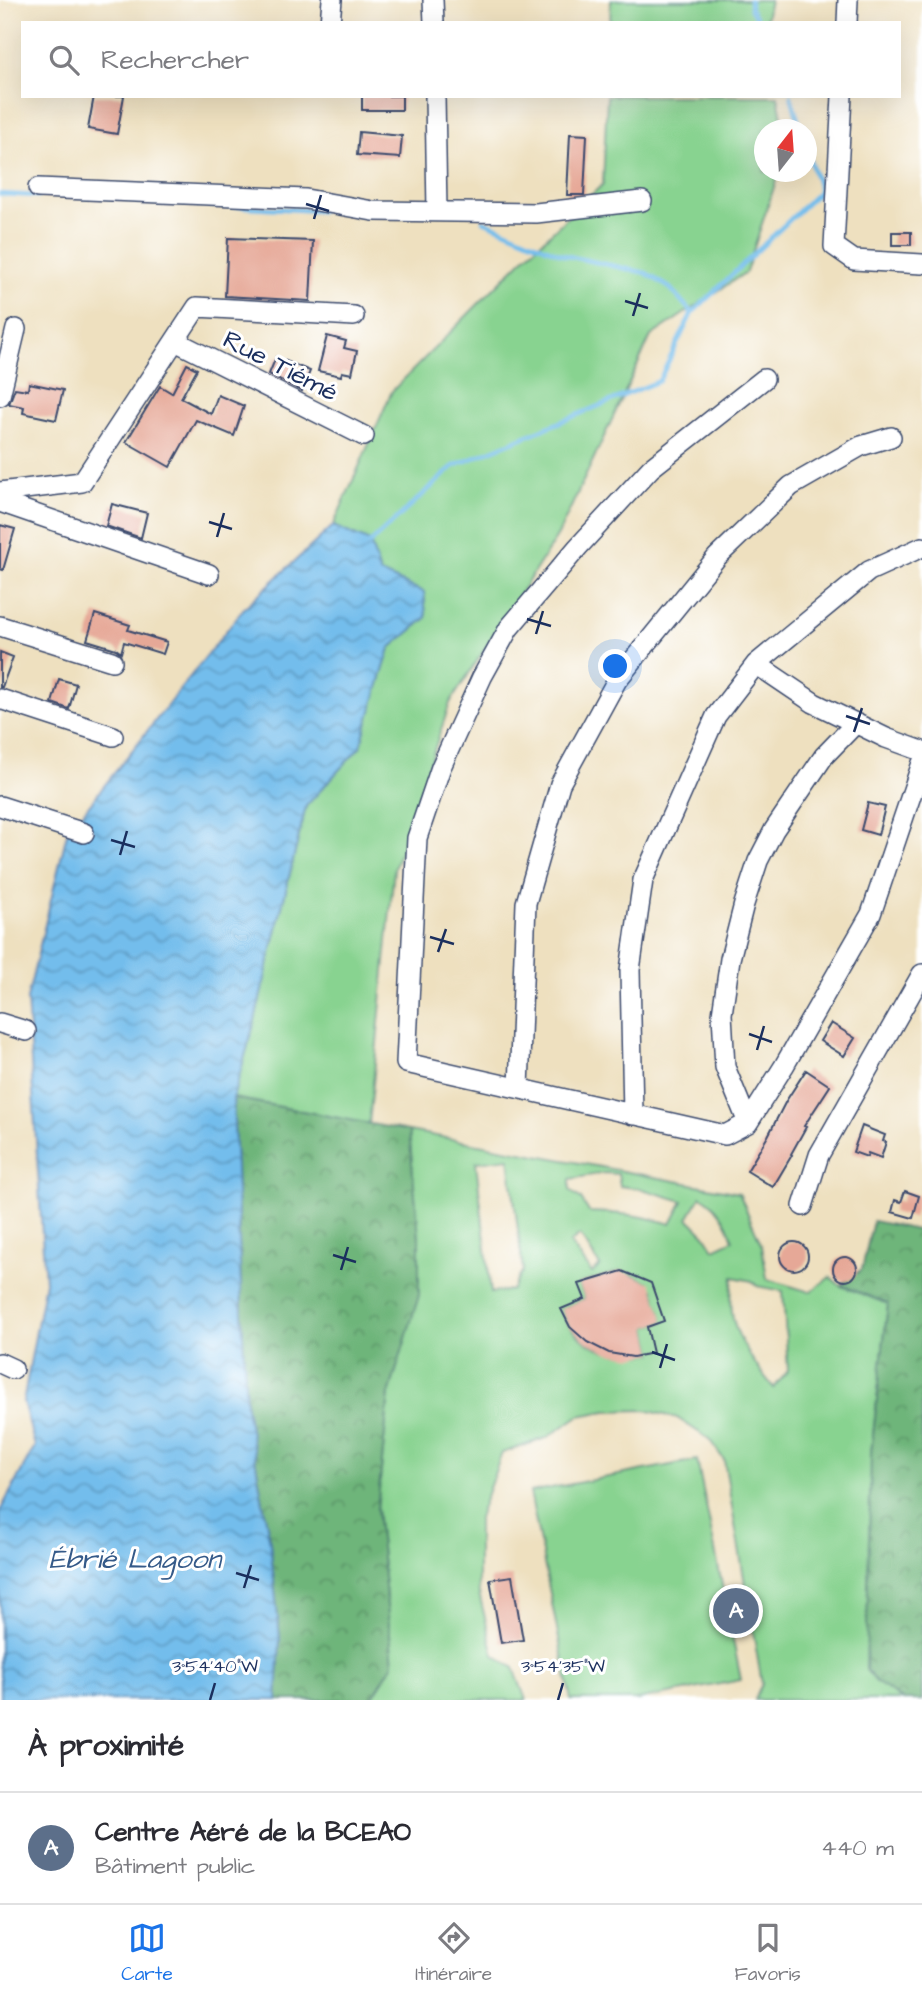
<!DOCTYPE html>
<html lang="fr">
<head>
<meta charset="utf-8">
<style>
  :root { --surface:#fff; --page:#f2f2f3; --text:#2b2b33; --muted:#7c7c81; --line:#e1e1e2; --accent:#1a73e8 }
  body { margin:0; font-family:"Architects Daughter",sans-serif; background:var(--page); color:var(--text) }
  .compass { position:absolute; left:754px; top:119px; width:63px; height:63px; border-radius:50%; background:var(--surface); box-shadow:0 7px 28px #0002; rotate:17deg }
  .you { position:absolute; left:616px; top:667px; width:24px; height:24px; margin:-18px; border:5px solid #fff; border-radius:50%; background:#1a73e8; box-shadow:0 0 0 10px #1a73e833 }
  .badge { display:grid; place-items:center; width:46px; height:46px; border-radius:50%; background:var(--accent); color:#fff; font-size:23px; font-weight:700 }
  .pin { position:absolute; translate:-50% -50%; border:4px solid #fff; box-shadow:0 2px 7px #0006 }
  .list { margin:0; padding:0; list-style:none }
  h2 { display:flex; justify-content:space-between; align-items:center; height:91px; margin:0; padding:0 28px; font-size:30px }
  h2 small { font-size:23px; font-weight:400; color:var(--muted) }
  .list li { display:grid; grid-template-columns:46px 1fr auto; gap:21px; align-items:center; box-sizing:border-box; height:112px; padding:0 28px; border-top:2px solid var(--line) }
  .list b { display:block; font-size:26px; white-space:nowrap }
  .list p { margin:0; font-size:23px; white-space:nowrap; color:var(--muted) }
  .list em { font-size:23px; font-style:normal; color:var(--muted) }
  .icon { flex:none; width:38px; height:38px; fill:none; stroke:currentColor; stroke-width:2; stroke-linecap:round; stroke-linejoin:round }
  .map { position:relative; flex:none; width:922px; height:1700px; overflow:hidden }
  .search { position:absolute; background:var(--surface); box-shadow:0 7px 28px #0002; left:21px; right:21px; top:21px; height:77px; display:flex; align-items:center; gap:18px; box-sizing:border-box; padding:0 24px; border-radius:0px; color:var(--muted); font-size:26px }
  .sheet { height:203px; background:var(--surface) }
  nav { display:flex; justify-content:space-around; align-items:center; box-sizing:border-box; height:98px; border-top:2px solid var(--line); background:var(--surface); font-size:19px; color:var(--muted) }
  nav a { display:grid; justify-items:center; gap:4px }
  nav .on { color:var(--accent) }
  .map>svg:first-child { display:block }
  .grass { fill:#88d390; stroke:#528177; stroke-width:2; fill-rule:evenodd }
  .forest { fill:url(#forest-crowns); stroke:#44726c; stroke-width:2 }
  .water { fill:url(#water-waves); stroke:#4776a5; stroke-width:2 }
  .lines { fill:none; stroke-linecap:round; stroke-linejoin:round }
  .stream { stroke:#73bdec; stroke-width:4.5 }
  .building { fill:#e6a897 }
  .minor-casing { stroke:#3b4a6d; stroke-width:22 }
  .minor { stroke:#fff; stroke-width:19 }
  .ticks { fill:none; stroke:#1b2f5e; stroke-width:2.5 }
  .labels { text-anchor:middle; stroke-width:6; stroke-linejoin:round; paint-order:stroke }
  .street-label { font-size:26px; fill:#1b2f5e; stroke:#fff }
  .water-label { font-size:28px; font-style:italic; fill:#355a89; stroke:#fff }
  .ticks-label { font-size:18px; text-anchor:middle; fill:#1b2f5e; stroke:#fff; stroke-width:6; stroke-linejoin:round; paint-order:stroke }
</style>
</head>
<body>
<div class="map">
<svg width="922" height="1700" viewBox="0 0 922 1700">
  <defs>
    <pattern id="forest-crowns" width="20" height="18" patternUnits="userSpaceOnUse" patternTransform="scale(1.75)"><rect width="20" height="18" fill="#6eb57a"/><path d="M2 6a3 3 0 1 1 6 0M12 15a3 3 0 1 1 6 0" fill="none" stroke="#5a9467"/></pattern>
    <pattern id="water-waves" width="16" height="10" patternUnits="userSpaceOnUse" patternTransform="scale(1.75)"><rect width="16" height="10" fill="#73bdec"/><path d="M0 5q4-4 8 0t8 0" fill="none" stroke="#5e9ac2"/></pattern>
  </defs>
  <rect width="100%" height="100%" fill="#fff"/>
  <filter id="ink" filterUnits="userSpaceOnUse"><feTurbulence type="fractalNoise" baseFrequency=".0143" numOctaves="2"/><feDisplacementMap in="SourceGraphic" scale="14" xChannelSelector="R" yChannelSelector="G"/><feConvolveMatrix kernelMatrix="1 2 1 2 8 2 1 2 1" color-interpolation-filters="sRGB"/></filter>
  <filter id="wash" filterUnits="userSpaceOnUse"><feTurbulence type="fractalNoise" baseFrequency=".00686" numOctaves="4" result="noise"/><feDisplacementMap in="SourceGraphic" scale="28" xChannelSelector="R" yChannelSelector="G"/><feGaussianBlur stdDeviation="1.57" result="paint"/><feColorMatrix in="noise" values="0 0 0 0 0 0 0 0 0 0 0 0 0 0 0 0 0 1.4 0 .05"/><feComposite in="paint" operator="in"/></filter>
  <g filter="url(#wash)">
    <rect width="100%" height="100%" fill="#eee0bf"/>
    <!-- grass -->
    <path class="grass" d="M611,0H770L765,23H610Z
      M607,96H778L784,129L764,130V172H779L746,272L651,336L558,535L450,703L394,870L369,1124L233,1098L254,1024L306,806L360,747L390,648L426,618L424,592L380,573L370,542L333,526L392,391L520,262L603,184Z
      M409,1131L739,1193L762,1246L767,1279L810,1292L830,1277L841,1286L888,1304L871,1453L877,1682L903,1700H755L762,1684L724,1460L709,1439L677,1418L645,1410L606,1411L579,1416L546,1438L502,1453L478,1518V1589L494,1655L514,1668L526,1700H369L374,1695L393,1664L377,1509L389,1394L408,1331L419,1238ZM509,1158L523,1270L512,1290L491,1293L476,1162ZM604,1173L618,1174L620,1186L642,1189L683,1201L671,1224C641,1215 620,1213 589,1212L581,1199L570,1190V1179ZM701,1196C718,1206 727,1221 733,1240L714,1249L705,1235L688,1218ZM580,1235L600,1266L592,1273L570,1243ZM621,1271L625,1283L630,1274L648,1282L644,1292L653,1289L663,1321L647,1327L653,1353C623,1359 592,1352 572,1329C567,1323 565,1315 561,1309L585,1299L579,1284ZM733,1277L752,1281L757,1286L783,1291L788,1371L774,1388C759,1370 740,1345 734,1322C730,1308 731,1291 733,1277Z
      M697,1460L741,1680L638,1700H571L530,1492Z"/>
    <!-- forest -->
    <path class="forest" d="M233,1098L409,1131L419,1238V1295L389,1394L377,1509L393,1664L374,1695L369,1700H277L280,1638L270,1543L246,1407Z
      M873,1221L922,1231V1700H903L876,1682L866,1670L871,1453L888,1304L841,1285L862,1269Z"/>
    <!-- water -->
    <path class="water" d="M333,526L370,542L380,573L424,592L426,618L390,648L360,747L306,806L254,1024L233,1098L246,1407L270,1543L280,1638L277,1700H0V1511L35,1446L23,1402L45,1282L27,999L67,833L245,607Z"/>
    <g class="lines">
      <!-- stream -->
      <path class="stream" d="M750,0V8L759,23
        M791,96L801,130
        M0,194L38,196
        M193,204L321,211
        M483,221L563,255L646,273L670,288L692,313
        M368,545L454,466L659,381L692,313L820,191L806,148"/>
    </g>
    <g id="blocks">
      <!-- building -->
      <path class="building" d="M94,96H124L117,134L88,129Z
        M362,96H402V110H362Z
        M359,132L402,136L400,158L357,155Z
        M570,134L587,135L584,195H567Z
        M892,232H911V245H892Z
        M228,238L313,241L310,301L225,296Z
        M327,336L346,341L344,348L357,351L352,374L342,372L341,376L318,371Z
        M276,357L310,371L302,391L269,374Z
        M187,364L197,369L181,398L211,414L218,395L244,406L234,436L196,420L170,467L126,442L160,386L172,393Z
        M29,383L63,390L56,420L23,413L24,407L9,404L15,388L28,390Z
        M112,504L147,513L141,538L106,526Z
        M0,525L15,529L3,570L0,569Z
        M95,614L130,625L128,630L167,642L163,654L124,642L121,653L116,649L87,640Z
        M0,652L13,657L2,687H0Z
        M59,679L76,684L69,709L52,703Z
        M868,803L885,807L878,835L861,830Z
        M831,1023L855,1038L844,1056L820,1041Z
        M806,1070L830,1086L804,1126L806,1127L791,1154L792,1155L773,1187L747,1171L768,1136L786,1101Z
        M862,1126L885,1135L883,1141L886,1142L881,1158L868,1153L867,1157L853,1152Z
        M905,1191L919,1196L913,1218L892,1212L895,1200L901,1202Z
        M780 1256a14 14 0 1 1 28 0a14 14 0 1 1-28 0Z
        M833 1269a12 12 0 1 1 24 0a12 12 0 1 1-24 0Z
        M622,1271L651,1283L664,1321L647,1327L653,1353L633,1357L609,1353L587,1342L570,1327L561,1309L585,1299L579,1284Z
        M512,1576L523,1640L501,1643L490,1579Z"/>
    </g>
  </g>
  <g filter="url(#ink)">
    <use href="#blocks" fill-opacity="0" stroke="#3b4a6d" stroke-width="2"/>
    <g class="lines">
      <!-- minor casing -->
      <g class="minor-casing">
        <path id="minor" d="M433,0L434,23
          M330,23L332,0
          M847,23L848,0
          M435,96L437,211
          M842,96L834,246L854,260L922,264
          M38,188L306,199L373,211L536,213L642,201
          M175,341L364,436
          M764,379L651,468L578,547L509,628L482,677L441,767L417,838L406,1063L725,1135L748,1123L784,1066L871,914L922,763
          M0,396L16,329
          M0,492L82,482L197,307L354,316
          M0,502L209,574
          M0,626L112,661
          M756,664L814,703L886,738L922,751
          M0,699L113,736
          M0,806L84,833
          M0,1023L26,1031
          M519,1088L526,903L560,784L617,680L717,557L791,486L861,446L891,437
          M633,1115L630,970L643,880L716,716L756,664L869,571L922,547
          M748,1123L725,1067L722,1014L730,959L744,904L758,861L774,830L824,756L855,724
          M803,1206L819,1155L922,974
          M0,1363L13,1369"/>
      </g>
      <!-- minor -->
      <use href="#minor" class="minor"/>
    </g>
  </g>
  <!-- ticks -->
  <path class="ticks" d="M306,204L329,211M314,219L321,195M625,301L648,308M633,316L640,293M209,522L232,529M217,537L224,513M527,619L551,626M536,634L543,611M846,716L870,724M854,732L862,708M111,840L135,847M120,855L127,831M430,937L454,944M438,952L446,929M749,1034L772,1042M757,1050L764,1026M333,1255L356,1262M341,1270L348,1247M652,1352L675,1360M660,1368L667,1344M236,1573L259,1580M244,1588L251,1565M210,1700L215,1683M558,1700L563,1683"/>
  <g class="labels">
    <!-- street labels -->
    <g class="street-label">
      <text transform="translate(281 365) rotate(27)" y="9">Rue Tiémé</text>
    </g>
    <!-- water labels -->
    <g class="water-label">
      <text x="135" y="1568">Ébrié Lagoon</text>
    </g>
  </g>
  <g class="ticks-label">
    <text x="215" y="1672">3°54'40"W</text>
    <text x="563" y="1672">3°54'35"W</text>
  </g>
</svg>
<svg class="compass" viewBox="-18 -18 36 36"><path d="M0-13l5 13h-10z" fill="#e53935"/><path d="M0 13l5-13h-10z" fill="#7c7c81"/></svg>
<div class="you"></div>
<div class="pin badge" style="left:736px;top:1611px;background:#5c6f8a">A</div>
<div class="search"><svg class="icon" aria-label="search" viewBox="0 0 24 24"><circle cx="10" cy="10" r="6"/><path d="M15 15l6 6"/></svg>Rechercher</div>
</div>
<section class="sheet">
<h2>À proximité<small></small></h2>
<ul class="list">
<li><span class="badge" style="background:#5c6f8a">A</span><div><b>Centre Aéré de la BCEAO</b><p>Bâtiment public</p></div><em>440 m</em></li>
</ul>
</section>
<nav>
<a class="on"><svg class="icon" aria-label="map" viewBox="0 0 24 24"><path d="M3 6l6-2 6 2 6-2v14l-6 2-6-2-6 2zM9 4v14M15 6v14"/></svg>Carte</a>
<a><svg class="icon" aria-label="directions" viewBox="0 0 24 24"><path d="M12 3l9 9-9 9-9-9zM9 14v-3h6M13 9l2 2-2 2"/></svg>Itinéraire</a>
<a><svg class="icon" aria-label="saved" viewBox="0 0 24 24"><path d="M7 4h10v16l-5-4-5 4z"/></svg>Favoris</a>
</nav>
</body>
</html>
